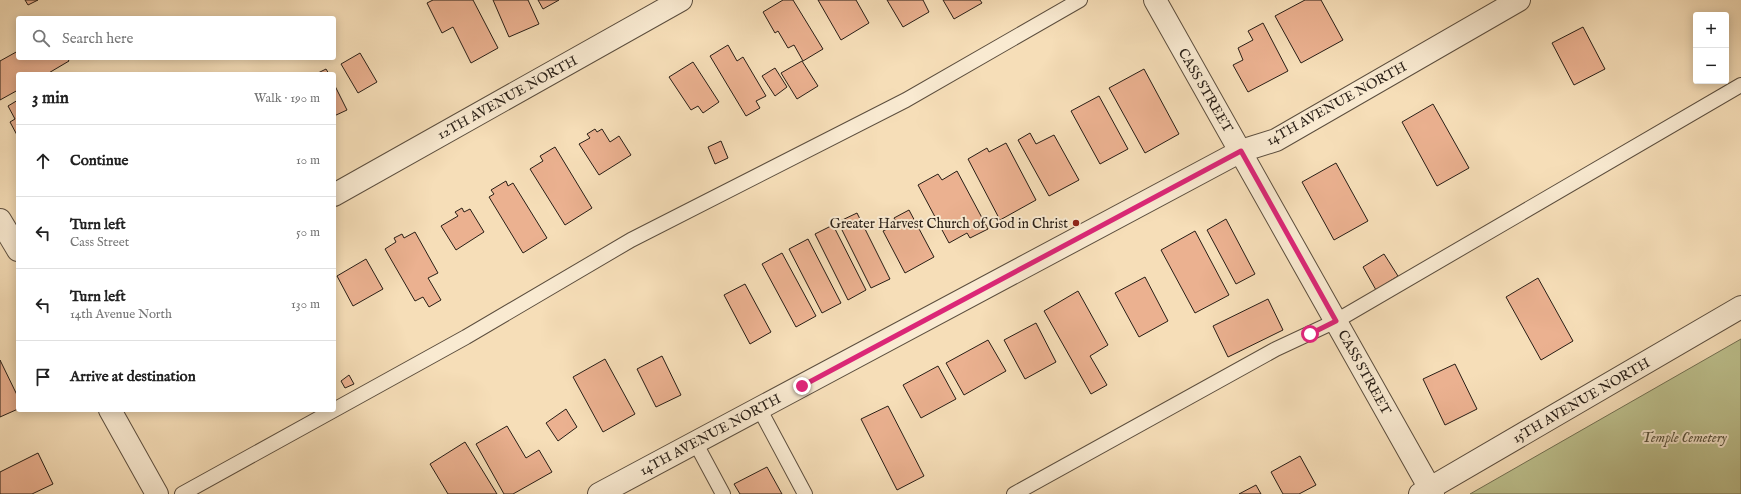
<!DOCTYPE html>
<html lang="en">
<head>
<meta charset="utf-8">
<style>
  :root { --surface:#fff; --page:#f2f2f2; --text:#222; --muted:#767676; --line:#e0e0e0 }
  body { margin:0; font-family:"IM FELL English",serif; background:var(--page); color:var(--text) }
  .controls { position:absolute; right:12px; top:12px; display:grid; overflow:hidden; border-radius:4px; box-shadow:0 2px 10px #0003 }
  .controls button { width:36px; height:36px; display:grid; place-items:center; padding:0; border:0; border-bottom:1px solid var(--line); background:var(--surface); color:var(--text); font:20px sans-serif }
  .stop { position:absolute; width:12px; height:12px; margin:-9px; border:3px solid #db2777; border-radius:50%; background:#fff }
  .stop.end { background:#db2777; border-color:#fff; box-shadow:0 1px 4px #0008 }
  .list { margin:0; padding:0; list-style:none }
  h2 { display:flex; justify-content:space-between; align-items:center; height:52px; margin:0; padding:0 16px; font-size:17px }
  h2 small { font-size:13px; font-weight:400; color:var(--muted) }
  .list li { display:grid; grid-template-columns:26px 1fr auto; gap:12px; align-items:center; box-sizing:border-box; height:72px; padding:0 16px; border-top:1px solid var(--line) }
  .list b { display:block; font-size:15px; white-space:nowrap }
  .list p { margin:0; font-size:13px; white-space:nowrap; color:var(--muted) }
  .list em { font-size:13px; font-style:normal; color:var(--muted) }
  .icon { flex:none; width:22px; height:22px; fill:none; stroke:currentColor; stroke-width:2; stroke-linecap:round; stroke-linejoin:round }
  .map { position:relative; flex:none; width:1741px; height:494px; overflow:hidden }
  .search { position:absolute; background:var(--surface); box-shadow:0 2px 10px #0003; left:16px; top:16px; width:320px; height:44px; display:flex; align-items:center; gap:10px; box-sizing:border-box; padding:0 14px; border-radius:4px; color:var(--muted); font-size:15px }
  .panel { position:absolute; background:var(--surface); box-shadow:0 2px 10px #0003; left:16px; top:72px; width:320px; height:340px; border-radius:4px }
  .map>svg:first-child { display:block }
  .green { fill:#bdc18e; stroke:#727052 }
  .building { fill:#ebb190; stroke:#281e16 }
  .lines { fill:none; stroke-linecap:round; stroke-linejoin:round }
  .service-casing { stroke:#5c4e3e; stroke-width:16 }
  .minor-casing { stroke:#5c4e3e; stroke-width:24 }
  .tertiary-casing { stroke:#5c4e3e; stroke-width:24 }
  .service { stroke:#f9ead1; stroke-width:14 }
  .minor { stroke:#f9ead1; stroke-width:22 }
  .tertiary { stroke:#f9ead1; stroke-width:22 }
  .route { stroke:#db2777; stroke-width:5 }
  .poi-dot { fill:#8f2418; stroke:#f9ead1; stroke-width:1.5 }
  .labels { text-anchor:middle; stroke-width:4; stroke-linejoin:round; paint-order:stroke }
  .street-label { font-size:14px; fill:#281e16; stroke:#f9ead1 }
  .poi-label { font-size:14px; fill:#281e16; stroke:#f9ead1; text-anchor:end }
  .park-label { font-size:14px; font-style:italic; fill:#554f3a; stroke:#f9ead1 }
</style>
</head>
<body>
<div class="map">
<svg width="1741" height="494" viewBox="0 0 1741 494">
  <rect width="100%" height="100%" fill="#f6deb8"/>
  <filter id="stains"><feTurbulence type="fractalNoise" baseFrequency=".005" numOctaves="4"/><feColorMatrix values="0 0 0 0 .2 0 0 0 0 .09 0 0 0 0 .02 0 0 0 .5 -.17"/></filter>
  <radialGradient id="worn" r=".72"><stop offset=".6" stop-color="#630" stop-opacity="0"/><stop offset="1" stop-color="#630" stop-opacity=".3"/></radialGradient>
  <!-- green -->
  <path class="green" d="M1741,339V494H1470Z"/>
  <!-- building -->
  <path class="building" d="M25,0H38L28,5Z
    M433,0H473L498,48L471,63L453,27L442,33L427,3Z
    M493,0H528L539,24L509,37Z
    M538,0H559L543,9Z
    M783,0H793L823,49L803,61L794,45L788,48L778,31L775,33L763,12Z
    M818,0H856L869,23L841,40Z
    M887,0H923L929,12L903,27Z
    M943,0H980L982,3L954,19Z
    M1305,0H1321L1343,40L1301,63L1275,16Z
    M1263,23L1288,71L1248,92L1233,65L1243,60L1238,48L1253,40L1248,31Z
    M1583,27L1605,69L1574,85L1552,43Z
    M728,45L737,61L743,57L766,96L756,101L760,108L746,116L710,56Z
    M18,51V58H67L69,61L47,74H18V90L0,100V61Z
    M360,53L377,82L358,93L341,64Z
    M802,61L818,86L797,99L781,73Z
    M693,62L719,102L703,113L698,106L691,110L669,77Z
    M775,68L787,87L775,96L762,76Z
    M326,69L329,74H316Z
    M1144,69L1179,134L1145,153L1109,88Z
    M334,84L347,110L334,116Z
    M1099,96L1128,149L1100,164L1071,111Z
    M18,100V135H17L10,122L15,119L8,106Z
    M1433,104L1469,168L1437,186L1402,122Z
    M595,129L597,132L602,129L610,142L619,136L631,155L599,175L579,144L590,138L587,134Z
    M1030,133L1036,144L1054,135L1079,180L1049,196L1018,140Z
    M721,141L728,158L715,164L708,147Z
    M1006,143L1036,200L1000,220L968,159L987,148L989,152Z
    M555,147L592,208L565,225L530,169L543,161L540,156Z
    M1336,163L1368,221L1334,240L1302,182Z
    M957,171L988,229L970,238L967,233L949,243L918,185L938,174L942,180Z
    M506,181L508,186L513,183L547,238L523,253L489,197L494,194L491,190Z
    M462,208L464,212L470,209L484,232L456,250L441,226L458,216L455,212Z
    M909,210L934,257L905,273L883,231L897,224L894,218Z
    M857,213L890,279L871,288L838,222Z
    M1226,219L1255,274L1236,284L1207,230Z
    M833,225L866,290L848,300L815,234Z
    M1195,231L1229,295L1195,313L1161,250Z
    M415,232L438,273L428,278L441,300L429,307L423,297L415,301L385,249L396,242L394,238L402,234L404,238Z
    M808,239L841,303L822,313L789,249Z
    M782,253L816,316L796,327L762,264Z
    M1384,254L1398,276L1376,290L1363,267Z
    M366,259L383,289L353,306L337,276Z
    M1145,277L1168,321L1139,337L1115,293Z
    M1538,278L1573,341L1541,360L1506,297Z
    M745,284L771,332L750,344L724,295Z
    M1078,291L1108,345L1090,356L1107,385L1091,394L1044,311Z
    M1268,299L1283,330L1228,357L1213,326Z
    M1036,323L1056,362L1025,379L1004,340Z
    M988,340L1006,371L964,395L946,363Z
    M662,356L681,395L656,407L637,369Z
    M605,359L635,414L603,432L573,377Z
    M0,360L18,397V409L0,417Z
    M1455,364L1477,409L1445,425L1423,379Z
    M938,366L956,399L921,418L903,385Z
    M349,375L354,384L345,388L341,381Z
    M888,406L924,476L897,490L861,419Z
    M566,409L577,427L558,441L546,423Z
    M507,426L526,458L539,450L552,472L513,494H504L476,444Z
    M465,442L497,494H448L430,464Z
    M38,453L53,484L32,494H0V472Z
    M1300,456L1316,485L1299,494H1283L1271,472Z
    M767,467L782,494H740L734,484Z
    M1256,485L1261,494H1239Z"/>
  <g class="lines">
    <!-- service casing -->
    <g class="service-casing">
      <path id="service" d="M759,408L805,494
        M334,410L466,337L631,240L906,100L1080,0
        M695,442L723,494
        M182,494L334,410
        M1014,494L1276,349L1336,321L1741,85"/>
    </g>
    <!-- minor casing -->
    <g class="minor-casing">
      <path id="minor" d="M334,195L681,0
        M0,220L18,250
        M110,410L157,494
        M599,494L1241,151L1276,140L1519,0
        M1420,494L1741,307"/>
    </g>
    <!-- tertiary casing -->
    <g class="tertiary-casing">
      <path id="tertiary" d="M1155,0L1433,494"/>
    </g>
    <!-- service -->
    <use href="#service" class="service"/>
    <!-- minor -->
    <use href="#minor" class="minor"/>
    <!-- tertiary -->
    <use href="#tertiary" class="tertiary"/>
  </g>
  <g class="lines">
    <!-- route -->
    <path class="route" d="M802,386L1241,151L1336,321L1310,334"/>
  </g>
  <!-- markers -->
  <circle class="poi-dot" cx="1076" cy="223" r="4"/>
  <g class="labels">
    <!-- street labels -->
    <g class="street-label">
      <text transform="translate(1206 90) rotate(60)" y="5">CASS STREET</text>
      <text transform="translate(507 97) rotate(-29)" y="5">12TH AVENUE NORTH</text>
      <text transform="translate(1336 103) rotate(-29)" y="5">14TH AVENUE NORTH</text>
      <text transform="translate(1365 372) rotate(61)" y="5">CASS STREET</text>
      <text transform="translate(1581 400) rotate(-30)" y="5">15TH AVENUE NORTH</text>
      <text transform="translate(710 434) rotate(-28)" y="5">14TH AVENUE NORTH</text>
    </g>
    <!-- poi labels -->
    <g class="poi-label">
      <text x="1068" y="228">Greater Harvest Church of God in Christ</text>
    </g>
    <!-- park labels -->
    <g class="park-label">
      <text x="1684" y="442">Temple Cemetery</text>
    </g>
  </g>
  <rect width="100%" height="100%" filter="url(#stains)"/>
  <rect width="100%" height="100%" fill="url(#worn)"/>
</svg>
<div class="controls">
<button>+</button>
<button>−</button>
</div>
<div class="stop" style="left:1310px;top:334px"></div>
<div class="stop end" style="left:802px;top:386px"></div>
<div class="search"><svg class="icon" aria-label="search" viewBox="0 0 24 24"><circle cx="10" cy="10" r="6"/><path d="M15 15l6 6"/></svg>Search here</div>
<section class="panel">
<h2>3 min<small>Walk · 190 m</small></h2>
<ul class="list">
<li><svg class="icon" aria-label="ahead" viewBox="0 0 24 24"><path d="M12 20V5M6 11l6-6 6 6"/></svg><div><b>Continue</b></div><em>10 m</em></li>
<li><svg class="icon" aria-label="left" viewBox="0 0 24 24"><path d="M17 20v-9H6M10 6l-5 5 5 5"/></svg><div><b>Turn left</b><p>Cass Street</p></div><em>50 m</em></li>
<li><svg class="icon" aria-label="left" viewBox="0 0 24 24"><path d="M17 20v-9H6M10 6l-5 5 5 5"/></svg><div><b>Turn left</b><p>14th Avenue North</p></div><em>130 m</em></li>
<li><svg class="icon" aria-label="arrive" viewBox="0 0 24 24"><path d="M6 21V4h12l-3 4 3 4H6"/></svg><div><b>Arrive at destination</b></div></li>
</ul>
</section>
</div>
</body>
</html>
